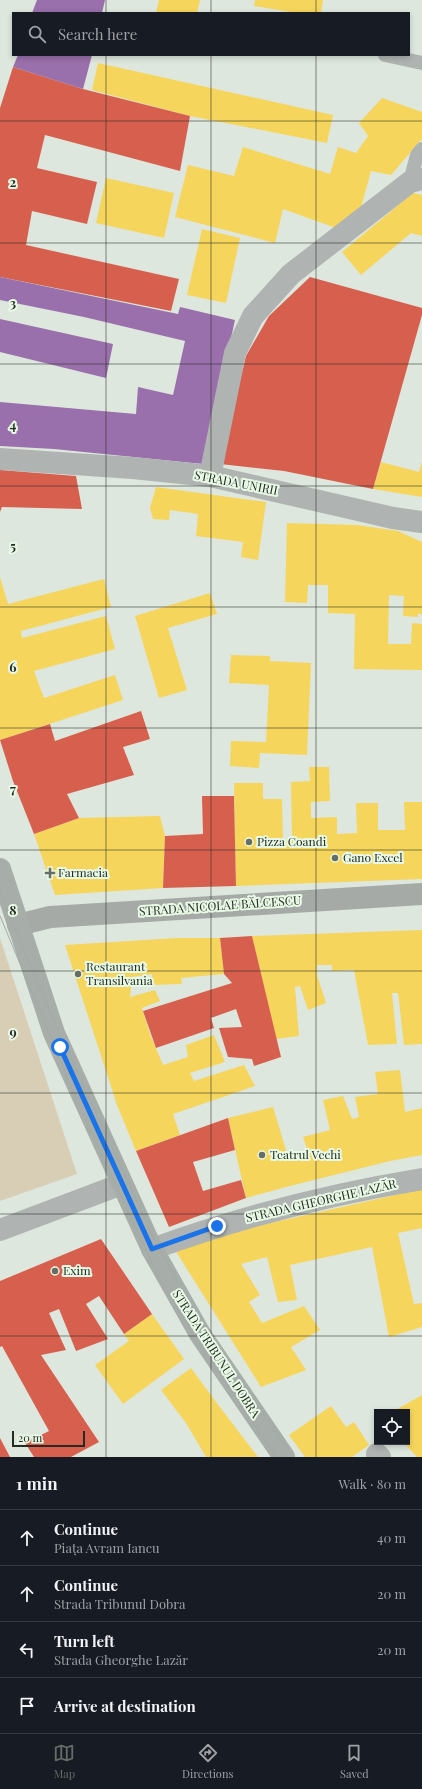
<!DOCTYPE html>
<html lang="en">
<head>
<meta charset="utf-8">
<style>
  :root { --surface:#171b24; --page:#20242c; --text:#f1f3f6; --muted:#9ea1a6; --line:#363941; --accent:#656d65 }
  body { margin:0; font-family:"Playfair Display",serif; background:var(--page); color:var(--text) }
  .controls { position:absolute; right:12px; bottom:12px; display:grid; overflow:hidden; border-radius:0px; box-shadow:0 2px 6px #0003 }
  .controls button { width:36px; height:36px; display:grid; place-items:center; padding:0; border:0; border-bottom:1px solid var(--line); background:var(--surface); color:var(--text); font:20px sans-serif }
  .scale { position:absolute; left:12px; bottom:10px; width:73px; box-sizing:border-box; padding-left:4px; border:2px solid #242b24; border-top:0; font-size:11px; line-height:14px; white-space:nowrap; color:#242b24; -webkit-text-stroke:3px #e8f9e6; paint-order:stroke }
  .stop { position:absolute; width:12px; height:12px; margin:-9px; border:3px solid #1a73e8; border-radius:50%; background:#fff }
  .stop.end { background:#1a73e8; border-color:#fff; box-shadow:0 1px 4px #0008 }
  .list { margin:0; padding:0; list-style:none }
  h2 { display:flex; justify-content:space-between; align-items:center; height:52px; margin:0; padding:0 16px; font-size:17px }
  h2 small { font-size:13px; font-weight:400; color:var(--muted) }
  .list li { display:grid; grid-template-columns:26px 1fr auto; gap:12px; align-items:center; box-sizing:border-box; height:56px; padding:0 16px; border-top:1px solid var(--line) }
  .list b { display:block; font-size:15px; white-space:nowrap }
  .list p { margin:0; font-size:13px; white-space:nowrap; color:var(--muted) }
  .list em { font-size:13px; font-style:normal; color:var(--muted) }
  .icon { flex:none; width:22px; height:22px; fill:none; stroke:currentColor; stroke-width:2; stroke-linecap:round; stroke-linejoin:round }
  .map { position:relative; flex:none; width:422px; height:1457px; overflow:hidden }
  .search { position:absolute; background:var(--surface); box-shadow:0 2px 6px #0003; left:12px; right:12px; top:12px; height:44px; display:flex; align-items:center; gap:10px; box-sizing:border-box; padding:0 14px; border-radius:0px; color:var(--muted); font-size:15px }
  .sheet { height:276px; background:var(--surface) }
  nav { display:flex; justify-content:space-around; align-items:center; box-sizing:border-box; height:56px; border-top:1px solid var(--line); background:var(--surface); font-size:11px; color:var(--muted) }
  nav a { display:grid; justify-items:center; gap:2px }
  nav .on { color:var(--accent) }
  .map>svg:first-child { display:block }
  .green { fill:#d8ceb5 }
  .homes { fill:#f6d55c }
  .shops { fill:#d6604d }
  .offices { fill:#9970ab }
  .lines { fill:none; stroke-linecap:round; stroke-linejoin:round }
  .lane { stroke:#afb4b2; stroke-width:14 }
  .street { stroke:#afb4b2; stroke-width:22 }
  .secondary { stroke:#a5aaa7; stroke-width:22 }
  .primary { stroke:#a7aeaa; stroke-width:22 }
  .tram { stroke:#a4a9a6; stroke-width:1 }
  .route { stroke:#1a73e8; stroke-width:5 }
  .grid { fill:none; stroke:#242b24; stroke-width:1; stroke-opacity:0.55 }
  .poi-dot { fill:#656d65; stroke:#e8f9e6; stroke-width:1.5 }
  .labels { text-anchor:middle; stroke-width:4; stroke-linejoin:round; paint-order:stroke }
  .street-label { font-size:12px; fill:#242b24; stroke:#e8f9e6 }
  .poi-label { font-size:12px; fill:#242b24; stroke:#e8f9e6; text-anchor:start }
  .grid-label { font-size:13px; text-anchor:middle; font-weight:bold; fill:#242b24; stroke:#e8f9e6; stroke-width:4; stroke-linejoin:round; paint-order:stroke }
</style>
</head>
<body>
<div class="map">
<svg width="422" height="1457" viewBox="0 0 422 1457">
  <rect width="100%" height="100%" fill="#dee7dd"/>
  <!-- green -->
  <path class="green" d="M0,938L77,1174L0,1201Z"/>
  <!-- homes -->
  <path class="homes" d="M159,0H200L197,13H156Z
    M255,0H323L321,13H297L254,6Z
    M98,63L333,115L327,143L190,116L92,90Z
    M382,98L422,112V139L391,175L371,171L360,211L336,228L283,209L275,243L175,217L188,165L234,176L243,147L330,174L338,147L356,153L368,136L359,123Z
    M106,178L174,193L164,238L96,223Z
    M413,193L422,195V236L411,233L361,275L342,252Z
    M202,229L240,238L226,303L187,295Z
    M381,462L419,472L422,462V497L373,489Z
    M156,487L266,502L258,560L241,557L243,542L196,536L198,514L170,510L169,520L153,519L150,508Z
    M287,523L357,525L398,531L422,542V614H418V617L403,616L404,596L389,595L388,644H411L412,623L422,624V670L354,669L355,614L328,613V585H308L307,603L285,602Z
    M0,577L8,604L104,579L111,607L21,631L22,638L106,616L115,649L34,671L44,698L115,675L123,700L0,740Z
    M210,593L217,614L168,628L187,690L159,698L135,616Z
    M231,655L270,656V661L311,663L307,755L260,753L259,768L230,766L231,741L266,742L269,685L229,683Z
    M309,767H329L330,801L311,802V818L337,817V834L357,833L356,803H378V830H405L404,802H422V879L236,886L234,783H263V799H282L283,840H292L291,782L310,781Z
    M160,816L165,836L163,888L55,895L34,834L79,818Z
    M422,930V1044L404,1045L398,993H392L397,1044L368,1045L354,970L332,971V965H317V975L326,1003L308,1010L300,986L295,987L299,1036L276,1039L252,936Z
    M177,938H220L224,974L181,978L182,984L152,985V974L132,977L130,997L155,990L160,1001L142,1008L150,1034L163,1065L188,1057L186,1045L214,1035L225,1062L190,1073L194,1081L244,1065L255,1086L173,1114L180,1135L136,1151L117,1105L65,945Z
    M400,1070L405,1112L422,1108V1155L390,1161L286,1187L246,1198L228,1118L273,1107L289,1160L309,1155L303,1137L330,1130L323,1100L343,1096L352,1119L359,1117L355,1097L378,1094L375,1072Z
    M422,1189V1228L398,1233L414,1304L422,1303V1327L389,1337L372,1247L290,1265L297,1300L278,1302L267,1257L241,1264L260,1295L249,1302L262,1323L304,1306L320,1330L291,1347L306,1370L261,1387L175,1250L222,1234Z
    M152,1314L184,1359L123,1404L95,1365L129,1341L124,1334Z
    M191,1368L216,1402L258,1457H206L186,1423L161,1390Z
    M422,1395V1457H417L403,1442H407V1412H392Z
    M331,1406L346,1427L354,1422L369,1445L352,1457H305L289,1435Z"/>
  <!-- shops -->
  <path class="shops" d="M13,67L83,89L190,116L180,171L45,135L37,168L97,182L87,224L32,211L26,245L179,279L171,311L0,277V108Z
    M310,277L422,308V315L373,489L284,471L220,464L246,356L269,316Z
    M0,470L76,476L82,509L2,507L0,512Z
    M141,711L150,739L123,747L134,775L67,794L79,818L34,834L13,781L0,740L50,724L55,741Z
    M202,796H234L236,886L163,888L165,836L203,834Z
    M252,936L281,1057L254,1066L252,1059L228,1057L219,1028L242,1027L236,1009L211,1018L214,1028L156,1048L143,1011L232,983L224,974L220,938Z
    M228,1118L235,1150L193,1162L203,1191L241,1180L246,1198L169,1227L136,1151Z
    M101,1239L152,1314L124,1334L99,1296L86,1304L108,1339L76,1351L59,1309L49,1313L66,1350L41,1355L99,1442L71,1457H34L25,1443L49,1431L2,1346L0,1347V1281Z
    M0,1438L10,1457H0Z"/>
  <!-- offices -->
  <path class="offices" d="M37,0H105L102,13H32Z
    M18,55H92L83,89L13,67Z
    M0,277L178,314L180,307L235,320L203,464L54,449L0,446V402L136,414L138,387L173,395L185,341L84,317L0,300Z
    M0,319L113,344L106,378L0,352Z"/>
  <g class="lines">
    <!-- lane -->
    <path class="lane" d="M385,55L422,63
      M410,182L417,155L422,149"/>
    <!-- street -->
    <path class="street" d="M0,459L133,468L210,476L393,518L422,522
      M210,476L235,353L253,316L291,274L410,182L422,179
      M0,1230L122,1184
      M152,1249C240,1217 330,1194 422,1179
      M377,1454L380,1457"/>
    <!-- secondary -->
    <path class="secondary" d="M18,925L50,917L422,894"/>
    <!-- primary -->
    <path class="primary" d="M0,869L54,1033L152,1249L200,1334L284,1457"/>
    <!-- tram -->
    <path class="tram" d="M0,888L7,911L61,1037L158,1247L199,1319L293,1457
      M0,916L82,1112L157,1274L192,1333L276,1457"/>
  </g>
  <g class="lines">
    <!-- route -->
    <path class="route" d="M60,1047L152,1249L217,1226"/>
  </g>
  <!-- grid -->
  <path class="grid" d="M106,0V13M211,0V13M316,0V13M106,55V1457M211,55V1457M316,55V1457M0,121H422M0,243H422M0,364H422M0,486H422M0,607H422M0,728H422M0,850H422M0,971H422M0,1093H422M0,1214H422M0,1336H422"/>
  <!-- markers -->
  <g class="poi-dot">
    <circle cx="249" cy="842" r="4"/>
    <circle cx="335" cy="858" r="4"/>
    <path d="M48 867h4v4h4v4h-4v4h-4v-4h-4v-4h4z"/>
    <circle cx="78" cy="974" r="4"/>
    <circle cx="262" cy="1155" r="4"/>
    <circle cx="55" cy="1271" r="4"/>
  </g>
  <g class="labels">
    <!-- street labels -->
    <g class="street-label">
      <text transform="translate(236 483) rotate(11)" y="4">STRADA UNIRII</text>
      <text transform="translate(220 906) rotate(-4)" y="4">STRADA NICOLAE BĂLCESCU</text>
      <text transform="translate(321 1201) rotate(-13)" y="4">STRADA GHEORGHE LAZĂR</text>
      <text transform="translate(216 1354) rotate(57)" y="4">STRADA TRIBUNUL DOBRA</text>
    </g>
    <!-- poi labels -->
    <g class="poi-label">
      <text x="257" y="846">Pizza Coandi</text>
      <text x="343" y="862">Gano Excel</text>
      <text x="58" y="877">Farmacia</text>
      <text x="86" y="971">Restaurant<tspan x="86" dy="14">Transilvania</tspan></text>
      <text x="270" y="1159">Teatrul Vechi</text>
      <text x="63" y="1275">Exim</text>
    </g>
  </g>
  <g class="grid-label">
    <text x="13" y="187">2</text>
    <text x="13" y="308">3</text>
    <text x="13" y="430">4</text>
    <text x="13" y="551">5</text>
    <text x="13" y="672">6</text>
    <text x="13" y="794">7</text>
    <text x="13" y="915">8</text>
    <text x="13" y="1037">9</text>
  </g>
</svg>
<div class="controls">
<button><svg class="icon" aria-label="locate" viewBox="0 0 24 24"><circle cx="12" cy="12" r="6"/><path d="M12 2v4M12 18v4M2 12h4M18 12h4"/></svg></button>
</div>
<div class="scale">20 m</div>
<div class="stop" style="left:60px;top:1047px"></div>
<div class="stop end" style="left:217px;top:1226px"></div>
<div class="search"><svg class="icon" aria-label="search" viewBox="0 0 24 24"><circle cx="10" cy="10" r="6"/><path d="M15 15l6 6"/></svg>Search here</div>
</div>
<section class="sheet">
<h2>1 min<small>Walk · 80 m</small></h2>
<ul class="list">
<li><svg class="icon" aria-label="ahead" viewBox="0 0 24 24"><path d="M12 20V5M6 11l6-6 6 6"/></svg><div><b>Continue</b><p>Piața Avram Iancu</p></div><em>40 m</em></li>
<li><svg class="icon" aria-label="ahead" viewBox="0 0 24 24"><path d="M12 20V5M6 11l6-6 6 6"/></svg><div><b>Continue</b><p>Strada Tribunul Dobra</p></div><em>20 m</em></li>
<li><svg class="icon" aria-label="left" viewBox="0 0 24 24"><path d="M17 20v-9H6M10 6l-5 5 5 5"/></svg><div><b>Turn left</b><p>Strada Gheorghe Lazăr</p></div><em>20 m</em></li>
<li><svg class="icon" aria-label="arrive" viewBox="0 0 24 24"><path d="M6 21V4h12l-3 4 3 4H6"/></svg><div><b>Arrive at destination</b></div></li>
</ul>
</section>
<nav>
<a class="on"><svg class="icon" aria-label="map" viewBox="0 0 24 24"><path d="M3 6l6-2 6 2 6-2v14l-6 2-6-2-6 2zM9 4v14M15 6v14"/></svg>Map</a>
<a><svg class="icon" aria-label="directions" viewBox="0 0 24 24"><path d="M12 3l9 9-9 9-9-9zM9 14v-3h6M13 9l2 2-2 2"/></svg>Directions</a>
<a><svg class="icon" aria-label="saved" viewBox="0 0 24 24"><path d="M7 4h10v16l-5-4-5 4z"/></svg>Saved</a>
</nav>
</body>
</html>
